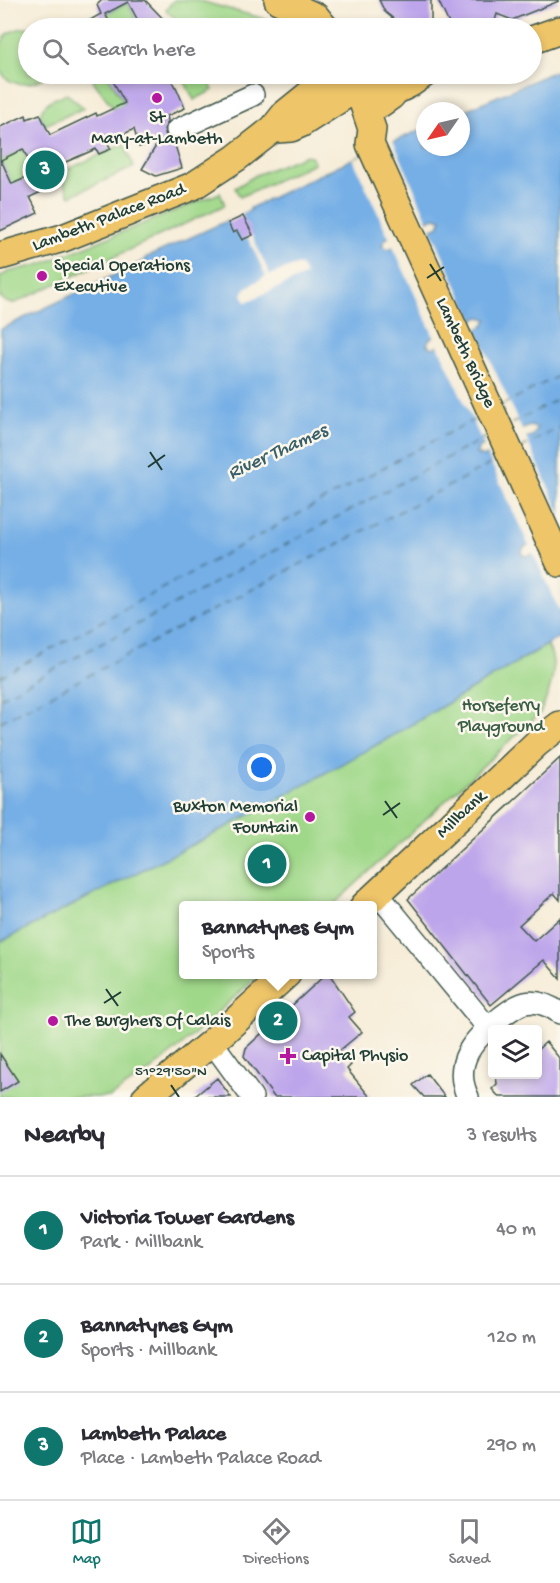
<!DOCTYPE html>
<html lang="en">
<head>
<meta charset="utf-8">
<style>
	:root { --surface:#fff; --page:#f2f2f3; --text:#2b2b33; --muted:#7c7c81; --line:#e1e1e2; --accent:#0f766e }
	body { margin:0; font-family:"Gochi Hand",sans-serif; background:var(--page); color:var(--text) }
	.controls { position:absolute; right:18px; bottom:18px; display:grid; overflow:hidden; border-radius:6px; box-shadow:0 3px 9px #0003 }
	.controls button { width:54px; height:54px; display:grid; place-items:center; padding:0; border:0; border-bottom:2px solid var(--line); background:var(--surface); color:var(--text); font:30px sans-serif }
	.compass { position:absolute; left:416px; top:102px; width:54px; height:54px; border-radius:50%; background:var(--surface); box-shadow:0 3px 9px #0003; rotate:236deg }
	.you { position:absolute; left:262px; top:768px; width:21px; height:21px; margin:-15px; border:4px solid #fff; border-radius:50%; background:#1a73e8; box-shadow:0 0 0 9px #1a73e833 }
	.badge { display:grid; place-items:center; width:39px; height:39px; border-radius:50%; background:var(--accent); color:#fff; font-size:20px; font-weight:700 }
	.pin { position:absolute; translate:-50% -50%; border:3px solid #fff; box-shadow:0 2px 6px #0006 }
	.popup { position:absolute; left:179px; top:901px; width:198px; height:78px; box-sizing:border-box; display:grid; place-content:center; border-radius:6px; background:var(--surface); filter:drop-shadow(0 2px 4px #0005); font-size:20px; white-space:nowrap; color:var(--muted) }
	.popup b { font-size:22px; color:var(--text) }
	.popup::after { content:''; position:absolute; left:50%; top:100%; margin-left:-12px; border:12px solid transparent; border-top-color:var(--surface) }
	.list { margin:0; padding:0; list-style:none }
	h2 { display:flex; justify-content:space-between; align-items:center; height:78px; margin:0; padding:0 24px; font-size:26px }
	h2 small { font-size:20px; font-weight:400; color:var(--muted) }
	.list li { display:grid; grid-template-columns:39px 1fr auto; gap:18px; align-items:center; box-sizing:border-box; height:108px; padding:0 24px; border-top:2px solid var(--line) }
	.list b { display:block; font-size:22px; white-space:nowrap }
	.list p { margin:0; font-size:20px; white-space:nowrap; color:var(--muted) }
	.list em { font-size:20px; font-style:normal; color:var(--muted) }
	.icon { flex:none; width:33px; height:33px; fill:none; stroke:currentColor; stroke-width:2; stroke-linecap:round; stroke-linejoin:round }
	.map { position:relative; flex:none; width:560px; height:1097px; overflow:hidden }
	.search { position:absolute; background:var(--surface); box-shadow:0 3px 9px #0003; left:18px; right:18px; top:18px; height:66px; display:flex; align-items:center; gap:15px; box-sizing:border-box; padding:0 21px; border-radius:33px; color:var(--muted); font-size:22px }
	.sheet { height:402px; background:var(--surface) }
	nav { display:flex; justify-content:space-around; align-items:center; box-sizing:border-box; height:84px; border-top:2px solid var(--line); background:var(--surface); font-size:16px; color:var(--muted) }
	nav a { display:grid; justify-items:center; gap:3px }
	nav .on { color:var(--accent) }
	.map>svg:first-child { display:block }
</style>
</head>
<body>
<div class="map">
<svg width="560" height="1097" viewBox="0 0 560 1097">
	<rect width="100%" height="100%" fill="#fbf7ec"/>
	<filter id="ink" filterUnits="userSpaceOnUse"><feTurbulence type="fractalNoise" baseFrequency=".0167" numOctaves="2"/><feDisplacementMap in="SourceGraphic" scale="12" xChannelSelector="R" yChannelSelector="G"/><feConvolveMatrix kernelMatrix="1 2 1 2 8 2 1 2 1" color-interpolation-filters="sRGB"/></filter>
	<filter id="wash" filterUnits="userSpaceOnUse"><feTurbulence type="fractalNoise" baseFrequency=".008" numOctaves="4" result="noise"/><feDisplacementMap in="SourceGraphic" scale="24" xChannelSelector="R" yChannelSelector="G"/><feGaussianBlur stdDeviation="1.35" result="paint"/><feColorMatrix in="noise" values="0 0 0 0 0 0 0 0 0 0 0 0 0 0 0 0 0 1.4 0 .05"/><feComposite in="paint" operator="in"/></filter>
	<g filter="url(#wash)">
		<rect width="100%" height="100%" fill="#f6ecd7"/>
		<path fill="#a0d88a" stroke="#608a5f" stroke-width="1.5" d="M174,0H197L271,21L280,28H186L166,10Z
			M128,3L138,25L131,28H114L107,13Z
			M26,28H32H28V74H48C36,86 7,90 0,68C0,65 0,58 0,54C0,38 9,29 26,28Z
			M88,74H107L126,105L115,110Z
			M181,74H205L213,90L194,100Z
			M67,94L84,108L45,125L40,114C45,101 54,98 67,94Z
			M124,144L134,167L70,196L59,173Z
			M23,149L35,174L25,179L14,189L1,160Z
			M306,155L312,157L314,163L240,197L235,188L256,175Z
			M220,193L225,205L15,303H8L0,297V277L8,272L42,264Z
			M547,645C560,665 550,692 540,713L333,905L184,906V974L259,975L181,1046L151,1070L110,1097H0V942L227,827L387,739Z"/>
		<path fill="#75afe6" stroke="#4a768d" stroke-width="1.5" fill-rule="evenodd" d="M560,69V531L524,547L522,551L523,555L528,556L560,542V637L387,739L227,827L0,942L1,329L146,260L145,258L251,210L250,208L348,161L425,128V147H461V112ZM435,217L442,219L439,226L389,249L382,246L385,239ZM480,317L487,319L484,326L433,348L427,345L429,339ZM530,426L537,428L534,435L483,457L476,454L479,447Z"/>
		<path fill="#f6ecd7" d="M393,140L429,223L390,240L353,159Z
			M242,213L270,275L296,265L301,266L306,275L246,302L242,294L246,288L266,276L248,238L242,240L238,231L233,233L227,220Z
			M430,227L474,323L435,339L392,244Z
			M475,327L523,432L485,448L437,343Z
			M525,435L560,513V535L530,548L486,452Z
			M560,539V612L532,551Z"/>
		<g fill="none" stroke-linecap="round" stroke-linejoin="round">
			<path stroke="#395f69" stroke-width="1.5" stroke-dasharray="8 6" stroke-linecap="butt" d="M502,405L560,375
				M511,424L560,398
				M521,448L560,427
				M0,677L397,460L479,417
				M0,698L488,436
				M0,722L498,460"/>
		</g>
		<g id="blocks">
			<path fill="#bda5eb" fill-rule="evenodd" d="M102,0H145L172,28H142L128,2L105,14L113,28H93L90,20L101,14L97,5Z
				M379,0H431V28H416L399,23L385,12Z
				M438,0H559V1L512,20L497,14L494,24L483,28H451Z
				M109,74H168L175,87H176L185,108L167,116L168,121L164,129L166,136L174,142L182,168L156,176L142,169L159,141L139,147L134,129L107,142L111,149L99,154L96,149L61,164L63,168L53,172L58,184L30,197L38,213L0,231V127L26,115L27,119L40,114L50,135L96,113L97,116L125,103ZM23,149L35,174L12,184L1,160Z
				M243,216L253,235L242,240L237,231L233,233L228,223Z
				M560,758V900L554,893L519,925L534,941L560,918V979L544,960L491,1005L408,899Z
				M325,975H330L355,1012L349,1017L362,1032L339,1051L351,1065L347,1069L370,1097H274L244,1056L246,1048Z
				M546,1042L560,1059V1097H499L492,1089L497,1084L496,1074H537V1050Z
				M0,1054L18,1081L0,1092Z
				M427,1074L433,1082L445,1097H424L413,1085Z
				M217,1078L231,1097H194Z"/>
		</g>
	</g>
	<g filter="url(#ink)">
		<use href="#blocks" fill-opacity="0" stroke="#3f574c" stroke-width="1.5"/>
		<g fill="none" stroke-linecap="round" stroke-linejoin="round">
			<g stroke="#3f574c" stroke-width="24">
				<path id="minor" d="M177,130L253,95
					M377,893L488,1028
					M212,1042L252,1097
					M468,1097C451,1062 475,1038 501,1017C508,1012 516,1005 525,1003C538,1000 550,1006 560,1013"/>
			</g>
			<g stroke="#3f574c" stroke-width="30">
				<path id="major" d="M278,0L316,17L325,28
					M532,40L560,30
					M350,74L358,87L372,129L370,144L560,563
					M366,111L381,103L391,96L395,91L411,83L424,74
					M277,129L291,128L300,124L358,87L396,74
					M0,256L63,238L193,186L236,158L273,129L285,114L311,93L344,74
					M364,906L456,820L537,743L560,725
					M146,1097L212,1042L287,974"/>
			</g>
			<use href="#minor" stroke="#fff" stroke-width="21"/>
			<use href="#major" stroke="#eec569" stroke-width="27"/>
		</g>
	</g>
	<path fill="none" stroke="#1f3d34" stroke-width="2" d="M430,264L441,281M427,278L444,267M150,452L162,470M148,467L165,455M385,801L397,818M383,815L400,803M106,989L118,1006M104,1003L121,992M171,1085L179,1097"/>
	<g fill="#b5179e" stroke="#fbf7ec" stroke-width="2">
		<circle cx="157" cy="98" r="6"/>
		<circle cx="42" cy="276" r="6"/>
		<circle cx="310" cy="817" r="6"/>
		<circle cx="53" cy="1021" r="6"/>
		<path d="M285 1047h6v6h6v6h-6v6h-6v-6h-6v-6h6z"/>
	</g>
	<g text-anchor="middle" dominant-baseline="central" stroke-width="5" stroke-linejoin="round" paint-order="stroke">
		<g font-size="18" fill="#1f3d34" stroke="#fbf7ec" text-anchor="start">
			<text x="157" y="118" text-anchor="middle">St<tspan x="157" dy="21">Mary-at-Lambeth</tspan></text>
			<text x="54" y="266">Special Operations<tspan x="54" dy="21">Executive</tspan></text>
			<text x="298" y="807" text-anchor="end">Buxton Memorial<tspan x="298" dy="21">Fountain</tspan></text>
			<text x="65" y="1021">The Burghers Of Calais</text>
			<text x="302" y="1056">Capital Physio</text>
		</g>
		<g font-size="18" fill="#1f3d34" stroke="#fbf7ec">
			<text transform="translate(109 218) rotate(-21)">Lambeth Palace Road</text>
			<text transform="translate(465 353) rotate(65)">Lambeth Bridge</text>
			<text transform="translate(462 815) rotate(-43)">Millbank</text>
		</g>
		<g font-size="18" fill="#395c45" stroke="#fbf7ec">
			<text x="501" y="706">Horseferry<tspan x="501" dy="21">Playground</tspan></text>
		</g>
		<g font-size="20" font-style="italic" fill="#395f69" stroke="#fbf7ec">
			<text transform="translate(278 453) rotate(-25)">River Thames</text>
		</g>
	</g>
	<g font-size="15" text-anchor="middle" fill="#1f3d34" stroke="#fbf7ec" stroke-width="5" stroke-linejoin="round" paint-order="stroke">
		<text x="171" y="1075">51°29'50"N</text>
	</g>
</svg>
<div class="controls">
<button><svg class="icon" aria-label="layers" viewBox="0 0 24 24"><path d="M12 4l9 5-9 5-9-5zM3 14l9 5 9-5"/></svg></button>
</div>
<svg class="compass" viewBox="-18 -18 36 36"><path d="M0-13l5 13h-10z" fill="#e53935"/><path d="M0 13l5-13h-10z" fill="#7c7c81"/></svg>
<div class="you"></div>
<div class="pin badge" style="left:267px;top:864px">1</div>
<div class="pin badge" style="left:278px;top:1021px">2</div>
<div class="popup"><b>Bannatynes Gym</b>Sports</div>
<div class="pin badge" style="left:45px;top:170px">3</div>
<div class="search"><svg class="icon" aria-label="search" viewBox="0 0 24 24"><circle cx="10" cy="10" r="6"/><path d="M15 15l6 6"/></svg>Search here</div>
</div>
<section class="sheet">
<h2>Nearby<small>3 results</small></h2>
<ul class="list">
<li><span class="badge">1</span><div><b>Victoria Tower Gardens</b><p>Park · Millbank</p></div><em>40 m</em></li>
<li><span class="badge">2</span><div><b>Bannatynes Gym</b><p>Sports · Millbank</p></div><em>120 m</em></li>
<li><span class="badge">3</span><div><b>Lambeth Palace</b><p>Place · Lambeth Palace Road</p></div><em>290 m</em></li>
</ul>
</section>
<nav>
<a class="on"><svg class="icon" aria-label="map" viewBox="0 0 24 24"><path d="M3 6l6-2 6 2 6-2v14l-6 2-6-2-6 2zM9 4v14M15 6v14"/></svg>Map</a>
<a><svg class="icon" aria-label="directions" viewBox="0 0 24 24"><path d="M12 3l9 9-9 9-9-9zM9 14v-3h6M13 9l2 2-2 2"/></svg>Directions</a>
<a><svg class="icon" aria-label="saved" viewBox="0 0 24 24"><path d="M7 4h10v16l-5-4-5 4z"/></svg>Saved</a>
</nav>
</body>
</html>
